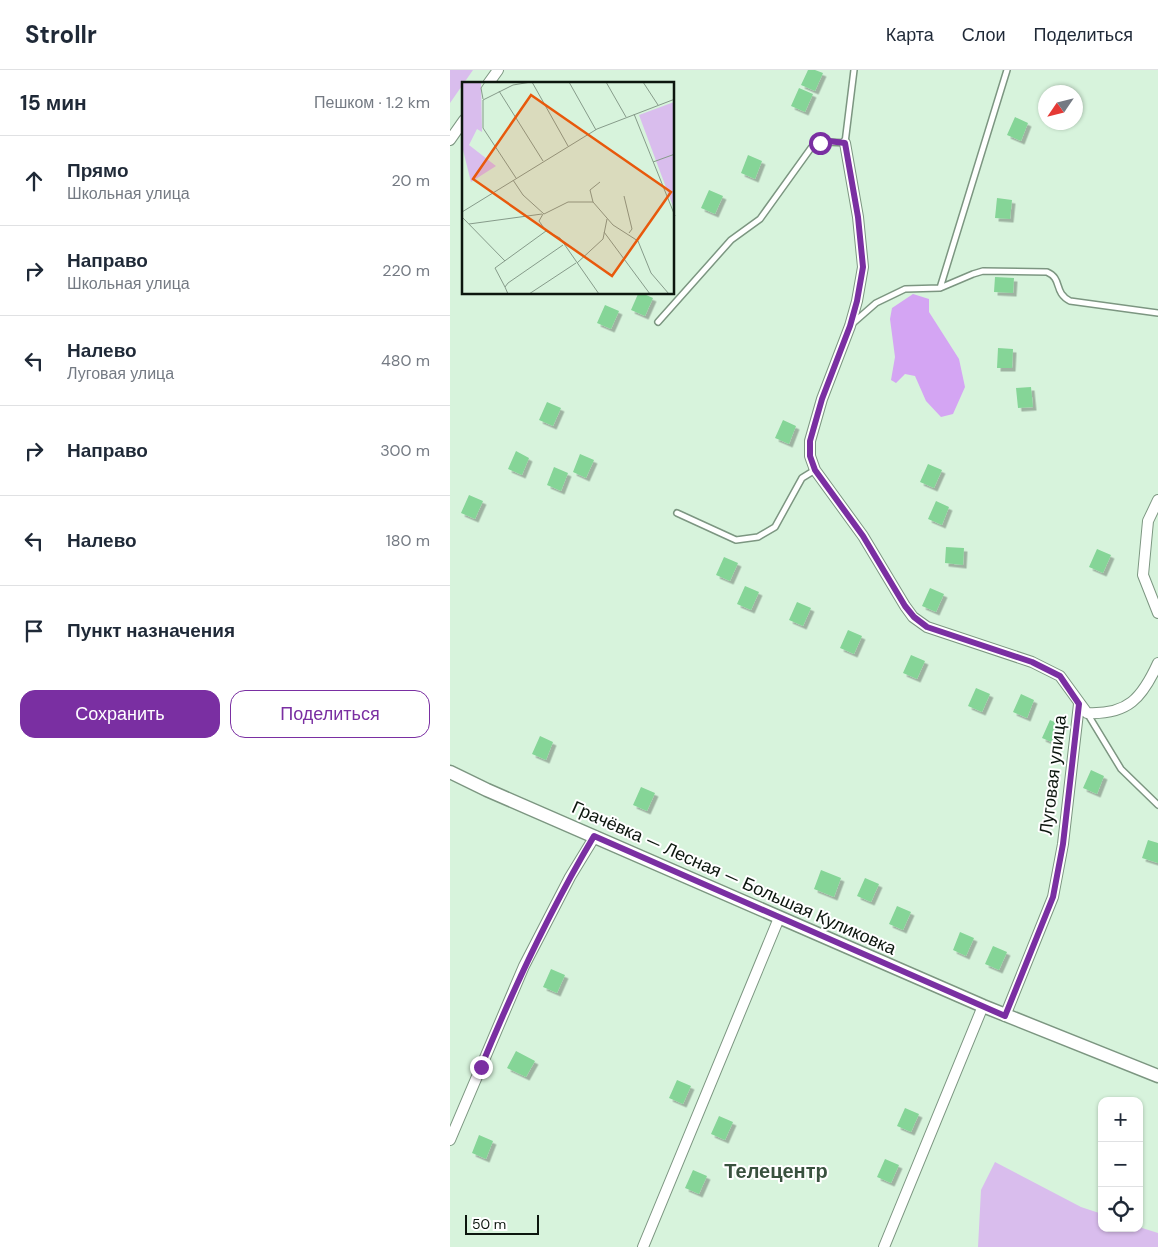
<!DOCTYPE html>
<html lang="ru">
<head>
<meta charset="utf-8">
<style>
	:root { --surface:#fff; --page:#f2f2f3; --text:#1f2937; --muted:#747a83; --line:#e0e1e3; --accent:#7a2fa2 }
	body { margin:0; font-family:"DM Sans",sans-serif; background:var(--page); color:var(--text) }
	.controls { position:absolute; right:15px; bottom:15px; display:grid; overflow:hidden; border-radius:10px; box-shadow:0 1px 4px #0004 }
	.controls button { width:45px; height:45px; display:grid; place-items:center; padding:0; border:0; border-bottom:1px solid var(--line); background:var(--surface); color:var(--text); font:25px sans-serif }
	.compass { position:absolute; left:588px; top:15px; width:45px; height:45px; border-radius:50%; background:var(--surface); box-shadow:0 1px 4px #0004; rotate:235deg }
	.scale { position:absolute; left:15px; bottom:12px; width:74px; box-sizing:border-box; padding-left:5px; border:2px solid #0c160e; border-top:0; font-size:14px; line-height:18px; white-space:nowrap; color:#0c160e; -webkit-text-stroke:4px #fff; paint-order:stroke }
	.stop { position:absolute; width:15px; height:15px; margin:-11px; border:4px solid #7a2fa2; border-radius:50%; background:#fff }
	.stop.end { background:#7a2fa2; border-color:#fff; box-shadow:0 1px 5px #0008 }
	.list { margin:0; padding:0; list-style:none }
	h2 { display:flex; justify-content:space-between; align-items:center; height:65px; margin:0; padding:0 20px; font-size:21px }
	h2 small { font-size:16px; font-weight:400; color:var(--muted) }
	.list li { display:grid; grid-template-columns:32px 1fr auto; gap:15px; align-items:center; box-sizing:border-box; height:90px; padding:0 20px; border-top:1px solid var(--line) }
	.list b { display:block; font-size:19px; white-space:nowrap }
	.list p { margin:0; font-size:16px; white-space:nowrap; color:var(--muted) }
	.list em { font-size:16px; font-style:normal; color:var(--muted) }
	.actions { display:flex; gap:10px; padding:15px 20px }
	.actions a { flex:1; padding:11px 0; border:1px solid var(--accent); border-radius:15px; text-align:center; font-size:18px; color:var(--accent) }
	.actions .main { background:var(--accent); color:#fff }
	.icon { flex:none; width:28px; height:28px; fill:none; stroke:currentColor; stroke-width:2; stroke-linecap:round; stroke-linejoin:round }
	.map { position:relative; flex:none; width:708px; height:1177px; overflow:hidden }
	header { display:flex; align-items:center; gap:30px; box-sizing:border-box; height:70px; padding:0 25px; background:var(--surface); border-bottom:1px solid var(--line) }
	header strong { font-size:24px }
	nav { display:flex; gap:28px; margin-inline-start:auto; font-size:18px }
	main { display:flex }
	aside { flex:1; background:var(--surface) }
	.map>svg:first-child { display:block }
</style>
</head>
<body>
<header>
<strong>Strollr</strong>
<nav><a>Карта</a><a>Слои</a><a>Поделиться</a></nav>
</header>
<main>
<aside>
<h2>15 мин<small>Пешком · 1.2 km</small></h2>
<ul class="list">
<li><svg class="icon" aria-label="ahead" viewBox="0 0 24 24"><path d="M12 20V5M6 11l6-6 6 6"/></svg><div><b>Прямо</b><p>Школьная улица</p></div><em>20 m</em></li>
<li><svg class="icon" aria-label="right" viewBox="0 0 24 24"><path d="M7 20v-9h11M14 6l5 5-5 5"/></svg><div><b>Направо</b><p>Школьная улица</p></div><em>220 m</em></li>
<li><svg class="icon" aria-label="left" viewBox="0 0 24 24"><path d="M17 20v-9H6M10 6l-5 5 5 5"/></svg><div><b>Налево</b><p>Луговая улица</p></div><em>480 m</em></li>
<li><svg class="icon" aria-label="right" viewBox="0 0 24 24"><path d="M7 20v-9h11M14 6l5 5-5 5"/></svg><div><b>Направо</b></div><em>300 m</em></li>
<li><svg class="icon" aria-label="left" viewBox="0 0 24 24"><path d="M17 20v-9H6M10 6l-5 5 5 5"/></svg><div><b>Налево</b></div><em>180 m</em></li>
<li><svg class="icon" aria-label="arrive" viewBox="0 0 24 24"><path d="M6 21V4h12l-3 4 3 4H6"/></svg><div><b>Пункт назначения</b></div></li>
</ul>
<div class="actions"><a class="main">Сохранить</a><a>Поделиться</a></div>
</aside>
<div class="map">
<svg width="708" height="1177" viewBox="0 0 708 1177">
	<defs>
		<filter id="shadow"><feDropShadow dx="3.5" dy="3.5" stdDeviation="0" flood-color="#0004"/></filter>
	</defs>
	<rect width="100%" height="100%" fill="#d7f3dc"/>
	<path fill="#d9bded" d="M0,0H23L0,33Z
		M545,1092L631,1137L652,1144V1158H689V1157L708,1163V1177H528L531,1120Z"/>
	<path fill="#d4a5f3" d="M463,224L479,229V242L509,289L515,317L503,344L491,347L476,331L465,306L455,304L446,313L441,310L445,287L440,249L442,238Z"/>
	<path fill="#85d597" filter="url(#shadow)" d="M358,0H365L373,3L365,21L351,15Z
		M349,18L363,24L355,42L341,36Z
		M565,47L578,53L571,71L557,65Z
		M298,85L312,91L305,109L291,103Z
		M259,120L273,126L265,144L251,138Z
		M547,128L562,130L560,149L545,148Z
		M545,207L564,208L563,223L544,222Z
		M188,224H194L203,228L195,246L181,240Z
		M155,235L169,241L161,259L147,253Z
		M548,278L563,279L562,298H547Z
		M581,317L583,337L568,338L566,318Z
		M97,332L111,338L103,356L89,350Z
		M333,350L346,356L339,374L325,368Z
		M66,381L79,388L72,405L58,399Z
		M130,384L144,390L136,408L123,402Z
		M478,394L492,400L484,418L470,412Z
		M104,397L118,403L111,421L97,415Z
		M19,425L33,431L25,449L11,443Z
		M486,431L499,437L492,455L478,449Z
		M496,477L514,478L513,495L495,493Z
		M647,479L661,485L653,503L639,497Z
		M274,487L288,493L280,511L266,505Z
		M295,516L309,522L301,540L287,534Z
		M480,518L494,524L486,542L472,536Z
		M347,532L361,538L353,556L339,550Z
		M398,560L412,566L404,584L390,578Z
		M461,585L475,591L467,609L453,603Z
		M526,618L540,624L532,642L518,636Z
		M571,624L584,630L577,648L563,642Z
		M600,650L613,656L606,674L592,668Z
		M90,666L103,672L96,690L82,684Z
		M641,700L654,706L647,724L633,718Z
		M191,717L205,723L197,741L183,735Z
		M698,770L708,773V793L692,788Z
		M371,800L391,808L384,827L364,819Z
		M415,808L429,814L421,832L407,826Z
		M447,836L461,842L453,860L439,854Z
		M510,862L524,868L516,886L503,880Z
		M543,876L557,882L549,900L535,894Z
		M101,899L115,905L107,923L93,917Z
		M66,981L85,991L76,1007L57,998Z
		M227,1010L241,1016L233,1034L219,1028Z
		M455,1038L469,1044L461,1062L447,1056Z
		M269,1046L283,1052L275,1070L261,1064Z
		M29,1065L43,1071L36,1089L22,1083Z
		M435,1089L449,1095L441,1113L427,1107Z
		M243,1100L257,1106L249,1124L235,1118Z"/>
	<g fill="none" stroke-linecap="round" stroke-linejoin="round">
		<g stroke="#7c9681" stroke-width="8">
			<path id="service" d="M490,218L557,0
				M208,252L281,170L310,149L361,78C373,71 381,72 395,73L404,0
				M402,254L426,233L455,219L490,218L523,204L533,201L597,202C613,209 603,222 620,231L708,243
				M227,443L286,470L308,467L325,457L352,408L365,400
				M637,643L671,699L708,735"/>
		</g>
		<g stroke="#7c9681" stroke-width="12">
			<path id="minor" d="M38,14L48,0
				M0,70L14,50
				M395,73L408,147L413,197L407,231L400,256L372,329L360,371V386L365,400L413,466L455,536L463,547L477,557L582,592L610,606L637,643C678,645 692,628 708,593
				M708,430L698,451L693,505L708,543
				M555,946L603,827L613,774L629,634
				M0,1070L74,896L120,807L145,766
				M193,1177L329,848
				M434,1177L533,936"/>
		</g>
		<g stroke="#7c9681" stroke-width="15">
			<path id="tertiary" d="M0,702L37,720L533,936L708,1006"/>
		</g>
		<use href="#service" stroke="#fff" stroke-width="5"/>
		<use href="#minor" stroke="#fff" stroke-width="10"/>
		<use href="#tertiary" stroke="#fff" stroke-width="12"/>
	</g>
	<g fill="none" stroke-linecap="round" stroke-linejoin="round">
		<path stroke="#7a2fa2" stroke-width="6" d="M31,997C64,917 100,840 144,766L555,946L603,827L613,774L629,634L610,606L582,592L477,557L464,547L455,536L413,466L365,400L360,386V371L372,329L400,256L407,231L413,197L408,147L395,73L378,71L370,73"/>
	</g>
	<g text-anchor="middle" dominant-baseline="central" stroke-width="4" stroke-linejoin="round" paint-order="stroke">
		<g font-size="18" fill="#0c160e" stroke="#fff">
			<text transform="translate(603 705) rotate(-83)">Луговая улица</text>
			<text transform="translate(284 808) rotate(24)">Грачёвка — Лесная — Большая Куликовка</text>
		</g>
		<g font-size="20" font-weight="bold" fill="#39513e" stroke="#fff">
			<text x="326" y="1101">Телецентр</text>
		</g>
	</g>
	<g transform="translate(12 12)">
		<rect width="212" height="212" fill="#d7f3dc"/>
		<path d="M0,0H19L20,50L15,47L7,63L34,84L9,100L0,64ZM212,20V127L177,33Z" fill="#d9bded"/>
		<path fill="none" stroke="#869b8a" stroke-width="1" d="M70,0L106,64M107,0L134,48M144,0L164,35M181,0L196,23M37,9L81,79M21,17L19,6L23,0M172,32L213,134M191,80L213,72M54,96L21,46V18L51,3L69,0M51,98L61,113L82,132M162,114L170,147L167,151M131,120L151,143L176,159L189,191L207,212M131,120L128,108L138,100M0,130L135,47L213,17M81,132L77,139L84,149M82,132L106,120H131M0,135L43,179M7,142L80,132M84,149L98,156L137,212M142,150L188,212M115,181L141,157L145,137M43,205L33,186L84,149M46,212L43,205L46,201L101,163M67,212L114,181"/>
		<path fill="#e8590c" fill-opacity="0.15" stroke="#e8590c" stroke-width="2.5" d="M69,13L209,110L150,194L11,97Z"/>
		<rect width="212" height="212" fill="none" stroke="#0c160e" stroke-width="2.5"/>
	</g>
</svg>
<div class="controls">
<button>+</button>
<button>−</button>
<button><svg class="icon" aria-label="locate" viewBox="0 0 24 24"><circle cx="12" cy="12" r="6"/><path d="M12 2v4M12 18v4M2 12h4M18 12h4"/></svg></button>
</div>
<svg class="compass" viewBox="-18 -18 36 36"><path d="M0-13l5 13h-10z" fill="#e53935"/><path d="M0 13l5-13h-10z" fill="#747a83"/></svg>
<div class="scale">50 m</div>
<div class="stop" style="left:370px;top:73px"></div>
<div class="stop end" style="left:31px;top:997px"></div>
</div>
</main>
</body>
</html>
